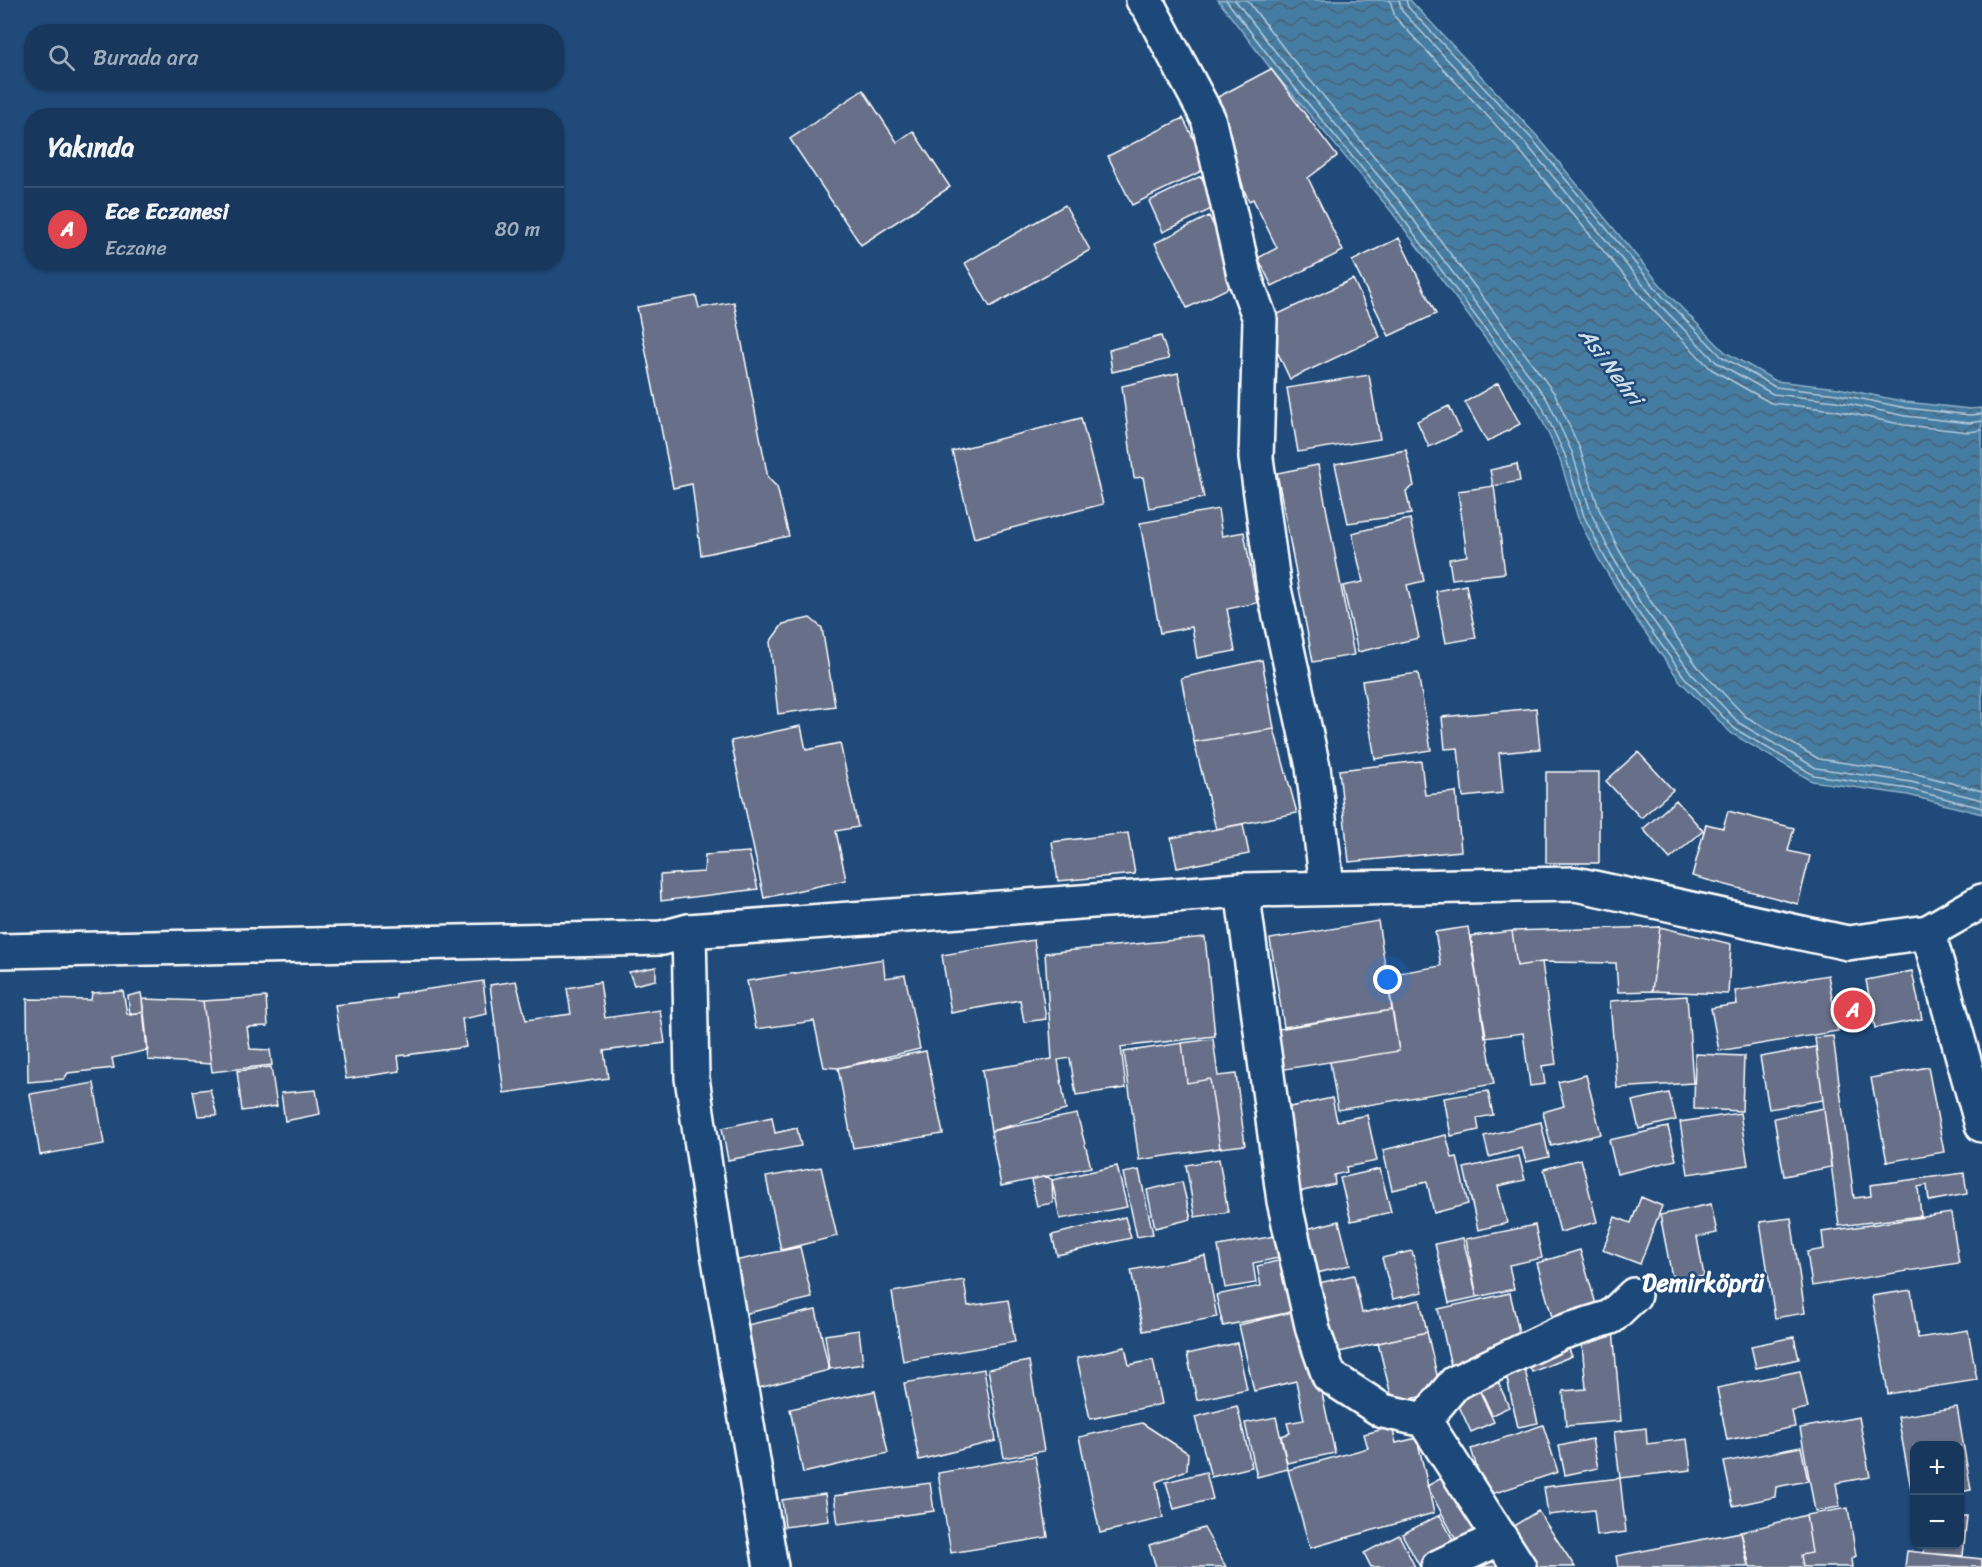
<!DOCTYPE html>
<html lang="tr">
<head>
<meta charset="utf-8">
<style>
	:root { --surface:#17385c; --page:#244365; --text:#f1f3f6; --muted:#9eacbb; --line:#365272; --accent:#90b9f0 }
	body { margin:0; font-family:Sriracha,sans-serif; background:var(--page); color:var(--text) }
	.controls { position:absolute; right:18px; bottom:18px; display:grid; overflow:hidden; border-radius:12px; box-shadow:0 2px 4px #0004 }
	.controls button { width:54px; height:54px; display:grid; place-items:center; padding:0; border:0; border-bottom:2px solid var(--line); background:var(--surface); color:var(--text); font:30px sans-serif }
	.you { position:absolute; left:1388px; top:980px; width:21px; height:21px; margin:-15px; border:4px solid #fff; border-radius:50%; background:#1a73e8; box-shadow:0 0 0 9px #1a73e833 }
	.badge { display:grid; place-items:center; width:39px; height:39px; border-radius:50%; background:var(--accent); color:#fff; font-size:20px; font-weight:700 }
	.pin { position:absolute; translate:-50% -50%; border:3px solid #fff; box-shadow:0 2px 6px #0006 }
	.list { margin:0; padding:0; list-style:none }
	h2 { display:flex; justify-content:space-between; align-items:center; height:78px; margin:0; padding:0 24px; font-size:26px }
	h2 small { font-size:20px; font-weight:400; color:var(--muted) }
	.list li { display:grid; grid-template-columns:39px 1fr auto; gap:18px; align-items:center; box-sizing:border-box; height:84px; padding:0 24px; border-top:2px solid var(--line) }
	.list b { display:block; font-size:22px; white-space:nowrap }
	.list p { margin:0; font-size:20px; white-space:nowrap; color:var(--muted) }
	.list em { font-size:20px; font-style:normal; color:var(--muted) }
	.icon { flex:none; width:33px; height:33px; fill:none; stroke:currentColor; stroke-width:2; stroke-linecap:round; stroke-linejoin:round }
	.map { position:relative; flex:none; width:1982px; height:1567px; overflow:hidden }
	.search { position:absolute; background:var(--surface); box-shadow:0 2px 4px #0004; left:24px; top:24px; width:540px; height:66px; display:flex; align-items:center; gap:15px; box-sizing:border-box; padding:0 21px; border-radius:24px; color:var(--muted); font-size:22px }
	.panel { position:absolute; background:var(--surface); box-shadow:0 2px 4px #0004; left:24px; top:108px; width:540px; height:162px; border-radius:24px }
	.map>svg:first-child { display:block }
</style>
</head>
<body>
<div class="map">
<svg width="1982" height="1567" viewBox="0 0 1982 1567">
	<defs>
		<pattern id="water-waves" width="16" height="10" patternUnits="userSpaceOnUse" patternTransform="scale(1.5)"><rect width="16" height="10" fill="#457ba2"/><path d="M0 5q4-4 8 0t8 0" fill="none" stroke="#486477"/></pattern>
	</defs>
	<rect width="100%" height="100%" fill="#1f4a7a"/>
	<filter id="ink" filterUnits="userSpaceOnUse"><feTurbulence type="fractalNoise" baseFrequency=".0167" numOctaves="2"/><feDisplacementMap in="SourceGraphic" scale="12" xChannelSelector="R" yChannelSelector="G"/><feConvolveMatrix kernelMatrix="1 2 1 2 8 2 1 2 1" color-interpolation-filters="sRGB"/></filter>
	<g filter="url(#ink)">
		<path fill="url(#water-waves)" stroke="#8fb0c7" stroke-width="1.5" d="M1218,0H1410L1537,136L1668,294L1725,352L1776,381L1838,388L1906,402L1970,409L1982,408V814L1908,795L1812,781L1731,733L1680,681L1630,611L1600,561L1578,518L1559,457L1536,407L1391,211L1271,69Z"/>
		<g fill="none" stroke-linecap="round" stroke-linejoin="round">
			<path stroke="#b5cada" stroke-width="1.5" d="M1226,0L1276,65L1395,208L1541,404L1565,455L1584,516L1605,558L1635,608L1685,678L1735,729L1814,775L1909,789L1982,808
				M1235,0L1282,60L1401,203L1547,399L1572,452L1591,513L1611,554L1641,604L1691,673L1739,723L1816,768L1911,782L1982,800
				M1247,0L1289,55L1408,197L1555,394L1580,449L1599,509L1619,550L1649,599L1698,667L1745,716L1819,759L1913,773L1982,791
				M1390,0L1395,17L1520,151L1652,309L1711,369L1771,403L1835,410L1904,425L1969,432L1982,430
				M1399,0L1402,11L1527,145L1658,303L1716,362L1773,394L1836,401L1905,416L1969,423L1982,421
				M1406,0L1408,7L1533,140L1664,298L1721,356L1775,387L1837,394L1906,408L1970,415L1982,414"/>
		</g>
		<path fill="#687089" stroke="#fff" stroke-width="1.5" d="M1271,69L1337,156L1308,178L1343,251L1272,286L1258,258L1277,248L1253,199L1249,201L1244,190L1218,97Z
			M863,90L897,142L913,131L950,187L861,245L790,139Z
			M1183,118L1208,168L1132,205L1108,156Z
			M1201,176L1216,207L1163,232L1149,201Z
			M1065,205L1090,250L990,307L965,263Z
			M1209,216L1241,282L1187,308L1155,243Z
			M1399,238L1436,314L1389,336L1352,261Z
			M1353,279L1380,337L1290,379L1263,321Z
			M696,296L699,308L734,302L768,478L777,487L789,536L701,555L692,484L673,488L637,307Z
			M1161,336L1169,359L1112,372L1109,350Z
			M1178,373L1204,498L1149,508L1143,477L1134,478L1122,386Z
			M1369,375L1380,439L1298,452L1287,388Z
			M1498,383L1520,424L1487,442L1465,402Z
			M1449,406L1461,432L1429,447L1417,421Z
			M1081,418L1103,504L974,538L952,451Z
			M1406,450L1414,486L1406,491L1411,514L1348,523L1335,464Z
			M1517,464L1520,481L1493,486L1490,470Z
			M1318,465L1354,655L1313,662L1277,473Z
			M1494,486L1505,573L1452,579L1449,559L1467,556L1458,491Z
			M1218,509L1222,536L1244,532L1257,603L1227,609L1235,651L1197,658L1192,627L1160,633L1140,523Z
			M1410,519L1424,581L1407,585L1419,638L1358,652L1343,586L1363,582L1352,533Z
			M1466,585L1476,638L1446,643L1436,591Z
			M810,618L822,628L835,706L778,714L770,642L783,624Z
			M1262,660L1274,729L1194,742L1181,678Z
			M1418,673L1431,750L1375,759L1362,681Z
			M1536,708L1540,749L1499,753L1503,793L1463,797L1458,748L1445,749L1442,717Z
			M801,726L806,750L840,743L858,827L836,831L846,880L764,898L731,741Z
			M1274,729L1297,813L1216,829L1194,742Z
			M1638,752L1673,790L1641,818L1606,781Z
			M1421,761L1425,795L1456,792L1461,851L1349,862L1339,770Z
			M1546,772H1599V863H1546Z
			M1676,800L1703,831L1670,859L1643,829Z
			M1728,811L1794,828L1788,851L1810,856L1798,904L1692,876L1706,824L1723,828Z
			M1243,824L1249,854L1177,868L1171,838Z
			M1128,833L1135,874L1058,881L1052,842Z
			M749,852L758,889L661,901L660,875L704,872L705,855Z
			M1378,921L1392,1010L1284,1027L1270,939Z
			M1468,927L1494,1084L1338,1110L1330,1062L1399,1051L1387,975L1441,966L1435,932Z
			M1660,927L1731,944L1728,994L1652,991Z
			M1660,927L1652,991L1618,992L1616,963L1542,962L1517,966L1512,931Z
			M1512,931L1517,966L1542,962L1556,1064L1542,1066L1545,1084L1530,1086L1523,1033L1485,1038L1471,936Z
			M1205,937L1215,1036L1121,1047L1126,1088L1076,1095L1070,1058L1058,1060L1066,1110L991,1131L982,1070L1052,1059L1045,953Z
			M1034,940L1046,1019L1024,1022L1020,1000L951,1013L942,955Z
			M883,959L885,978L905,975L920,1049L838,1068L824,1067L814,1021L756,1029L747,981Z
			M656,967V980L634,985L629,972Z
			M1912,971L1922,1019L1875,1028L1866,980Z
			M1828,975L1838,1031L1719,1051L1711,1008L1737,1004L1735,991Z
			M483,981L487,1014L462,1019L466,1047L398,1056L400,1071L346,1079L335,1005L396,998V994Z
			M516,981L526,1020L571,1014L567,988L600,982L605,1018L660,1010L665,1043L604,1051L608,1078L504,1093L490,985Z
			M123,991L127,1014L144,1012L148,1050L112,1058L114,1068L68,1073L64,1079L28,1082L27,999L91,1000L92,993Z
			M141,993L144,1012L130,1015L128,996Z
			M1687,996L1693,1083L1617,1088L1610,1001Z
			M266,997L268,1026L247,1027L250,1049L270,1050L272,1065L212,1072L203,1001Z
			M142,999L203,1001L211,1064L148,1060Z
			M1392,1010L1399,1051L1279,1070L1272,1030Z
			M1833,1036L1854,1198L1871,1196L1870,1185L1964,1173L1967,1194L1929,1201L1927,1185L1918,1187L1921,1216L1839,1226L1815,1038Z
			M1213,1039L1218,1076L1236,1074L1245,1145L1220,1148L1210,1079L1187,1083L1182,1043Z
			M1182,1043L1187,1083L1210,1079L1220,1148L1139,1160L1124,1052Z
			M1816,1047L1823,1100L1769,1109L1760,1057Z
			M926,1051L943,1134L853,1148L838,1068Z
			M1695,1054L1744,1056L1742,1111L1694,1109Z
			M271,1067L277,1106L242,1111L237,1071Z
			M1928,1067L1944,1152L1887,1162L1871,1078Z
			M1586,1075L1601,1134L1551,1146L1543,1112L1564,1106L1558,1082Z
			M94,1083L104,1144L40,1155L30,1094Z
			M210,1089L217,1115L198,1116L193,1091Z
			M316,1090L320,1114L285,1121L281,1093Z
			M1488,1091L1493,1115L1477,1118L1479,1130L1451,1136L1444,1098Z
			M1669,1093L1676,1120L1639,1129L1632,1101Z
			M1332,1098L1337,1121L1367,1115L1377,1161L1346,1167L1347,1172L1334,1175L1335,1184L1298,1192L1281,1109Z
			M1824,1108L1831,1167L1784,1176L1774,1118Z
			M1740,1113L1748,1165L1688,1174L1680,1122Z
			M1077,1114L1091,1167L1001,1186L991,1131Z
			M772,1117L775,1133L797,1128L801,1146L728,1160L722,1128Z
			M1541,1122L1549,1157L1526,1162L1522,1148L1489,1157L1484,1136Z
			M1668,1127L1676,1160L1617,1174L1609,1140Z
			M1446,1135L1452,1158L1457,1157L1468,1204L1434,1213L1427,1182L1392,1190L1383,1150Z
			M1519,1156L1525,1180L1498,1186L1507,1223L1478,1230L1464,1168Z
			M1219,1159L1228,1212L1195,1217L1186,1165Z
			M1581,1159L1597,1222L1560,1232L1544,1169Z
			M1117,1166L1127,1207L1060,1219L1052,1180Z
			M821,1167L837,1236L781,1250L766,1177Z
			M1380,1169L1391,1212L1351,1221L1340,1178Z
			M1139,1170L1153,1234L1137,1237L1123,1173Z
			M1046,1176L1052,1180L1053,1203L1037,1206L1031,1180Z
			M1182,1182L1191,1219L1155,1228L1147,1190Z
			M1641,1197L1662,1206L1640,1264L1603,1250L1615,1217L1631,1223Z
			M1711,1204L1717,1233L1697,1237L1704,1276L1673,1282L1660,1215Z
			M1951,1213L1959,1263L1812,1286L1807,1252L1824,1249L1822,1232Z
			M1125,1217L1131,1238L1057,1255L1052,1235Z
			M1791,1218L1805,1313L1775,1318L1760,1222Z
			M1339,1221L1350,1265L1317,1273L1306,1229Z
			M1535,1225L1542,1258L1509,1265L1514,1289L1477,1297L1466,1239Z
			M1280,1235L1284,1257L1253,1263L1256,1283L1225,1288L1218,1246Z
			M1463,1238L1477,1297L1449,1303L1435,1244Z
			M800,1247L812,1298L739,1315L725,1263Z
			M1580,1250L1598,1311L1554,1324L1537,1263Z
			M1412,1251L1423,1292L1393,1299L1382,1258Z
			M1205,1256L1217,1317L1143,1331L1131,1270Z
			M1286,1259L1296,1311L1223,1326L1216,1295L1261,1286L1257,1266Z
			M1354,1275L1362,1313L1420,1300L1427,1332L1326,1355L1310,1285Z
			M964,1280L968,1306L1008,1300L1015,1342L903,1361L892,1292Z
			M1911,1290L1918,1338L1968,1330L1977,1380L1888,1394L1872,1296Z
			M1510,1293L1523,1349L1451,1366L1438,1309Z
			M816,1310L829,1370L751,1390L742,1326Z
			M1296,1311H1304L1335,1453L1287,1463L1281,1436L1290,1433L1287,1423L1304,1420L1296,1381L1254,1391L1239,1325Z
			M1613,1329L1621,1421L1566,1426L1563,1391L1586,1389L1581,1332Z
			M859,1330L863,1364L830,1369L825,1335Z
			M1427,1332L1441,1392L1393,1403L1378,1343Z
			M1794,1337L1799,1359L1756,1368L1751,1346Z
			M1565,1341L1572,1356L1532,1372L1526,1356Z
			M1237,1343L1247,1389L1197,1400L1187,1354Z
			M1125,1347L1129,1365L1153,1360L1162,1404L1090,1419L1077,1358Z
			M1029,1361L1044,1451L1004,1458L988,1369Z
			M1523,1362L1538,1423L1518,1427L1504,1366Z
			M984,1369L996,1441L919,1460L904,1383Z
			M1800,1371L1808,1408L1792,1411L1795,1427L1727,1440L1717,1388Z
			M1494,1372L1509,1407L1492,1415L1476,1380Z
			M1475,1381L1494,1422L1471,1432L1452,1391Z
			M875,1391L888,1453L803,1473L790,1409Z
			M1237,1406L1252,1467L1211,1477L1195,1417Z
			M1957,1407L1971,1490L1960,1492V1446H1914L1913,1500L1898,1417Z
			M1276,1417L1288,1469L1257,1477L1245,1423Z
			M1859,1417L1870,1477L1836,1483L1840,1507L1815,1511L1800,1428Z
			M1142,1423L1188,1453L1187,1470L1156,1482L1163,1518L1100,1533L1079,1437Z
			M1543,1425L1558,1472L1486,1496L1471,1449Z
			M1392,1427L1396,1443L1417,1438L1434,1513L1310,1548L1288,1470L1368,1448L1364,1434Z
			M1646,1428L1647,1444L1687,1439L1691,1470L1620,1478L1614,1432Z
			M1592,1439L1598,1468L1565,1475L1559,1446Z
			M1801,1447L1808,1481L1776,1487L1775,1497L1733,1506L1724,1462Z
			M1035,1456L1048,1537L951,1553L938,1473Z
			M1206,1472L1213,1499L1174,1509L1166,1482Z
			M1449,1474L1484,1537L1461,1549L1427,1486Z
			M1620,1478L1626,1532L1597,1536L1594,1510L1548,1515L1544,1487Z
			M930,1483L934,1511L838,1524L834,1496Z
			M825,1494L829,1521L785,1527L782,1500Z
			M1848,1508L1856,1556L1851,1559L1852,1567H1803L1801,1555L1812,1553L1806,1515Z
			M1538,1511L1575,1567H1535L1510,1528Z
			M1440,1515L1459,1552L1430,1567H1420L1402,1534Z
			M1806,1515L1812,1553L1801,1555L1803,1567H1750L1741,1532Z
			M1960,1516H1967L1963,1556L1924,1553L1925,1544H1960Z
			M1204,1528L1226,1567H1156L1149,1545Z
			M1741,1532L1748,1567H1618L1616,1556Z
			M1399,1535L1415,1567H1371L1364,1553Z
			M1497,1548L1508,1567H1467Z
			M1907,1551L1982,1559V1567H1905Z"/>
		<g fill="none" stroke-linecap="round" stroke-linejoin="round">
			<g stroke="#fff" stroke-width="38">
				<path id="street" d="M1143,0L1149,7L1208,118L1244,275L1260,319L1256,458L1274,589L1313,767L1327,887
					M1242,890L1284,1201L1313,1330L1329,1376L1383,1411L1424,1420L1519,1567
					M689,931L692,1078L717,1247L771,1567
					M1928,932L1982,1125
					M1424,1420L1455,1383L1560,1333L1611,1317L1634,1295
					M1438,1567L1500,1538"/>
			</g>
			<g stroke="#fff" stroke-width="38">
				<path id="secondary" d="M0,951L662,938L689,931L1242,890L1576,884L1848,943L1928,932L1982,901"/>
			</g>
			<use href="#street" stroke="#1f4a7a" stroke-width="33"/>
			<use href="#secondary" stroke="#1f4a7a" stroke-width="33"/>
		</g>
	</g>
	<g text-anchor="middle" dominant-baseline="central" stroke-width="5" stroke-linejoin="round" paint-order="stroke">
		<g font-size="22" font-style="italic" fill="#d0dee8" stroke="#1f4a7a">
			<text transform="translate(1611 366) rotate(53)">Asi Nehri</text>
		</g>
		<g font-size="24" font-weight="bold" fill="#fff" stroke="#1f4a7a">
			<text x="1703" y="1283">Demirköprü</text>
		</g>
	</g>
</svg>
<div class="controls">
<button>+</button>
<button>−</button>
</div>
<div class="you"></div>
<div class="pin badge" style="left:1853px;top:1010px;background:#e0444e">A</div>
<div class="search"><svg class="icon" aria-label="search" viewBox="0 0 24 24"><circle cx="10" cy="10" r="6"/><path d="M15 15l6 6"/></svg>Burada ara</div>
<section class="panel">
<h2>Yakında<small></small></h2>
<ul class="list">
<li><span class="badge" style="background:#e0444e">A</span><div><b>Ece Eczanesi</b><p>Eczane</p></div><em>80 m</em></li>
</ul>
</section>
</div>
</body>
</html>
